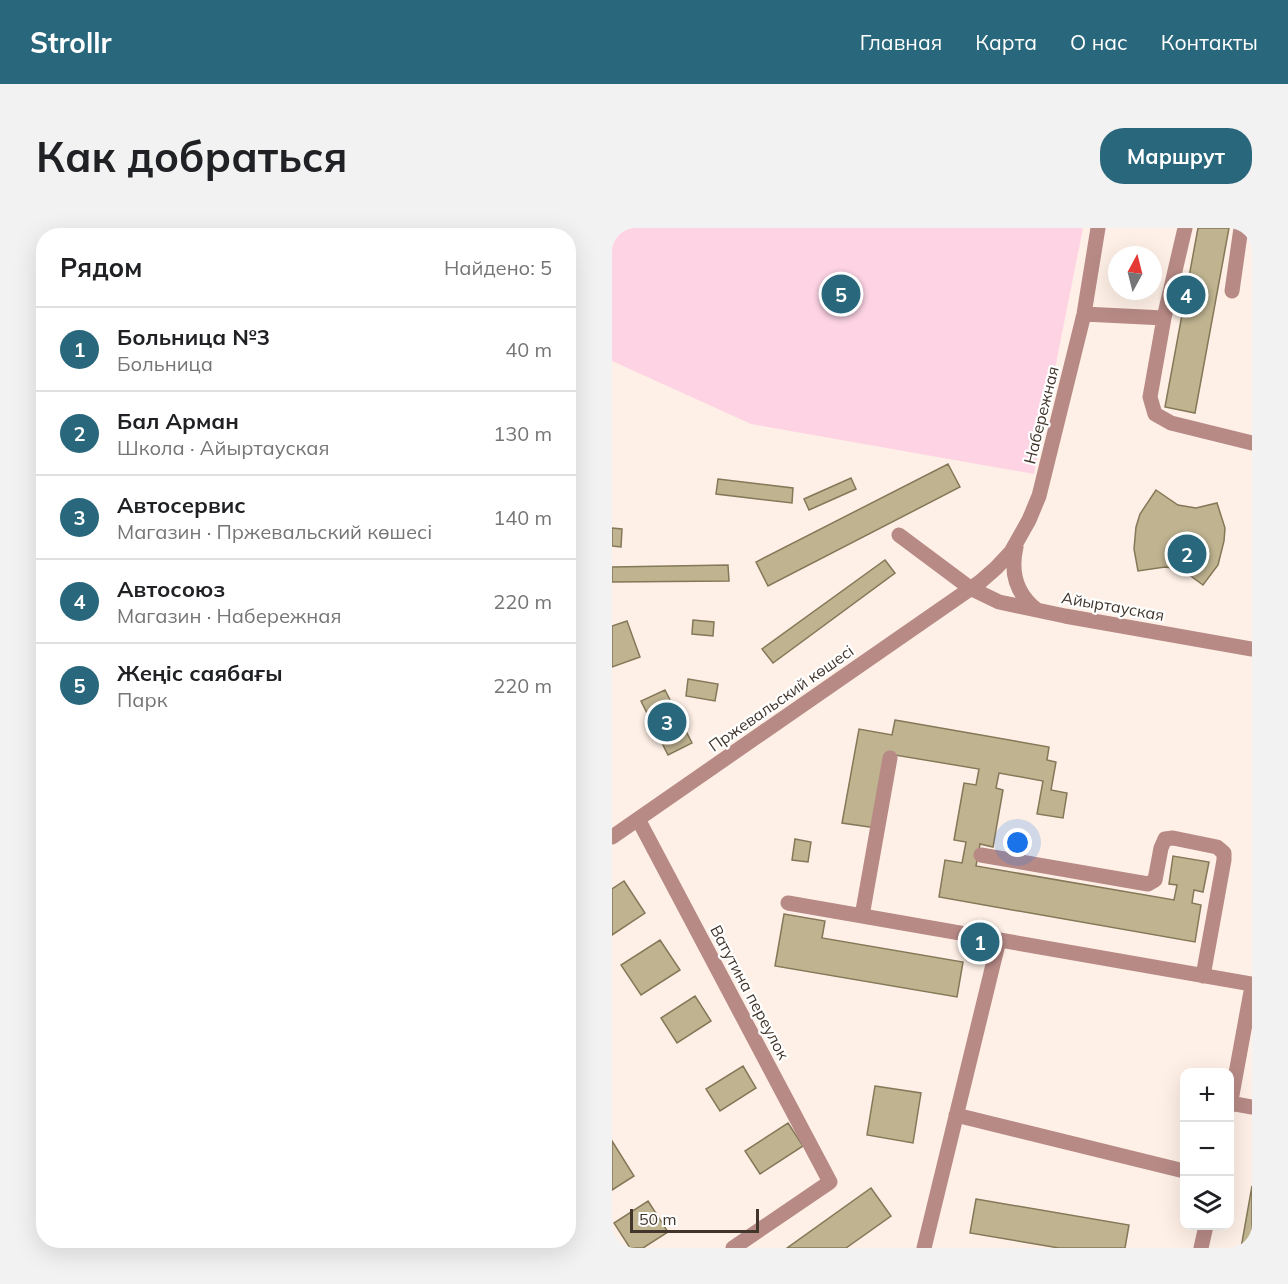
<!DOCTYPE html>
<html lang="ru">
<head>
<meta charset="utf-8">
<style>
	:root { --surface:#fff; --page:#f2f2f2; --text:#202124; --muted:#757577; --line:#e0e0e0; --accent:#28677c }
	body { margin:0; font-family:Mulish,sans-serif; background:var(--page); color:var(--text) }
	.controls { position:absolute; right:18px; bottom:18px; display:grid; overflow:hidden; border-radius:12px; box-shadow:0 6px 24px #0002 }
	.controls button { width:54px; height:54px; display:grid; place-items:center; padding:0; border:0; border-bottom:2px solid var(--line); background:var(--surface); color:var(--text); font:30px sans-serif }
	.compass { position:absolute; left:496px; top:18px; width:54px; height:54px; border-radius:50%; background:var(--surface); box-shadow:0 6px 24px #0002; rotate:7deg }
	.scale { position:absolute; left:18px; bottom:15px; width:129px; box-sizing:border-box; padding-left:6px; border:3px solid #42362c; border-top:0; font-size:16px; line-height:21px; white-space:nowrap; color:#42362c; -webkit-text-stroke:4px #fff; paint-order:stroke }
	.you { position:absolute; left:406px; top:615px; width:21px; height:21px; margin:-15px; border:4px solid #fff; border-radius:50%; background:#1a73e8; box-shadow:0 0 0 9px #1a73e833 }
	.badge { display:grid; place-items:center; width:39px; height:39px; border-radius:50%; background:var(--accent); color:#fff; font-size:20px; font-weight:700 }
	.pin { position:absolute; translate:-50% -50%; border:3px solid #fff; box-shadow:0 2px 6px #0006 }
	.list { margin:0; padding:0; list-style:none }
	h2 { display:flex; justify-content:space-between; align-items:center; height:78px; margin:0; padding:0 24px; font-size:26px }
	h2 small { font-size:20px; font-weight:400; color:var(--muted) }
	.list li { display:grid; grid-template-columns:39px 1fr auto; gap:18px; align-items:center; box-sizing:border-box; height:84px; padding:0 24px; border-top:2px solid var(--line) }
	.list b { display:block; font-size:22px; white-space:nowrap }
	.list p { margin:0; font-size:20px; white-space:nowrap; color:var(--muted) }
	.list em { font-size:20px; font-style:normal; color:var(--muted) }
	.icon { flex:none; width:33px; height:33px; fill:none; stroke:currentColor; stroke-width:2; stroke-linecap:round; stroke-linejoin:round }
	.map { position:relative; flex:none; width:640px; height:1020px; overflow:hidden; border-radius:24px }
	header { display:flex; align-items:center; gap:36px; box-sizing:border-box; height:84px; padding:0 30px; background:var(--accent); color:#fff }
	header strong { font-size:28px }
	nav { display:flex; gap:33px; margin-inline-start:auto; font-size:21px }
	.intro { display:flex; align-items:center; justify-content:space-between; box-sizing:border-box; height:144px; padding:0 36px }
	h1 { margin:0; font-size:42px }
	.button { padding:15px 27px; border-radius:24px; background:var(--accent); color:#fff; font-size:21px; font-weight:700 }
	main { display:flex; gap:36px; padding:0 36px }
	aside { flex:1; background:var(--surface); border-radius:24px; box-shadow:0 6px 24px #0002 }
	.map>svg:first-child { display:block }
</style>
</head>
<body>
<header>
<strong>Strollr</strong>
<nav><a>Главная</a><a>Карта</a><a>О нас</a><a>Контакты</a></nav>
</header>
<div class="intro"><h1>Как добраться</h1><a class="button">Маршрут</a></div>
<main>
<aside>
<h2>Рядом<small>Найдено: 5</small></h2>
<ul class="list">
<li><span class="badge">1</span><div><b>Больница №3</b><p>Больница</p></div><em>40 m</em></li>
<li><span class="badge">2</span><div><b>Бал Арман</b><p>Школа · Айыртауская</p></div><em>130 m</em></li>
<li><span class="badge">3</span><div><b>Автосервис</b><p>Магазин · Пржевальский көшесі</p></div><em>140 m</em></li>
<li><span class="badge">4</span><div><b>Автосоюз</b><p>Магазин · Набережная</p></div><em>220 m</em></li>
<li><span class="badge">5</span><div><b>Жеңіс саябағы</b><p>Парк</p></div><em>220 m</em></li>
</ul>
</aside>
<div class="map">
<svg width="640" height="1020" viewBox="0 0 640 1020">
	<rect width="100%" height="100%" fill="#fef0e6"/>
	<path fill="#fed4e5" d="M0,0H471L422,246L139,196L0,133Z"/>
	<path fill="#bfb390" stroke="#847858" stroke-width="1.5" d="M586,0H617L583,185L553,179Z
		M336,236L348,259L156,358L144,334Z
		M239,250L244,261L197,282L192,271Z
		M106,251L181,260L180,275L104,266Z
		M544,262L566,277L584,280L605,275L613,300L612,313L606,337L591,357L569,341L553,339L526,343L522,321L524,299L528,286Z
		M0,300L10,301L9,319L0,318Z
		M273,332L283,345L161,435L150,421Z
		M116,337L117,353L0,354V339Z
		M81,392L102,394L101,408L80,406Z
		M15,393L28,429L0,439V398Z
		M76,451L106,456L103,473L74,468Z
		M53,462L80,515L56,527L29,473Z
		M283,492L437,519L435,532L444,534L439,562L455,565L451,590L425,586L431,553L387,545L384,560L391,562L381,619L368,616L364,638L562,672L565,657L557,656L561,628L597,634L591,664L582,662L580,675L589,677L583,714L327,669L333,632L350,635L354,614L342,612L352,555L364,557L367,541L277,526L264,600L230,595L247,501L280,507Z
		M183,611L199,614L196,634L180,632Z
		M12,653L33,685L0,707V661Z
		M172,686L213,693L210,710L351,734L345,769L163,738Z
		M48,712L68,742L29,767L9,737Z
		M83,768L99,793L65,815L49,790Z
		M131,838L144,860L108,883L94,861Z
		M263,858L309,865L301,915L255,907Z
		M176,895L191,918L148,946L133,923Z
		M0,913L22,948L0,962Z
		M640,958V1020H629Z
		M259,960L279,988L234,1020H175Z
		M364,971L517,997L513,1020H447L358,1005Z
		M36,973L56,1004L31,1020H18L2,995Z"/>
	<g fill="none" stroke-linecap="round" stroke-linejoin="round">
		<path stroke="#b78a86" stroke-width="15" d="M620,63L629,0
			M472,86L552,90L538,169L543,186L559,195L640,215
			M552,90L573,0
			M287,307L358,360L387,374L453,388L640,421
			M404,319C398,345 404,366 425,382
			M26,591L218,954L121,1020
			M0,609L368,354L384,340L399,324L417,292L427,268L472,86L486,0
			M369,627L536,656L543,652L549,620L553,611L561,610L605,619L612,625V632L591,748
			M176,675L640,756
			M250,688L278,530
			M618,875L640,879
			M618,878L640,758
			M344,887L572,943
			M312,1020L387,712
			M589,1020L594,998"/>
	</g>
	<g text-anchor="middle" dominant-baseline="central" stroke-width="4.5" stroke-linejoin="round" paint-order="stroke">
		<g font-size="16" fill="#42362c" stroke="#fff">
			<text transform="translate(429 187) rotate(-76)">Набережная</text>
			<text transform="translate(501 378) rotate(10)">Айыртауская</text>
			<text transform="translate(169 470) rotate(-35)">Пржевальский көшесі</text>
			<text transform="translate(138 764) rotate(62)">Ватутина переулок</text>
		</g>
	</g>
</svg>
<div class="controls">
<button>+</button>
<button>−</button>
<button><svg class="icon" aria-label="layers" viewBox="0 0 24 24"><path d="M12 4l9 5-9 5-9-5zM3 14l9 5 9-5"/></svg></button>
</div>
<svg class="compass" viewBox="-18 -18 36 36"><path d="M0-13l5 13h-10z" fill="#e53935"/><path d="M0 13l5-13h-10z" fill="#757577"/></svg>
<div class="scale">50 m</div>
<div class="you"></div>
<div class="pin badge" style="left:368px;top:714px">1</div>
<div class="pin badge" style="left:575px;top:326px">2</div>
<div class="pin badge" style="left:55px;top:494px">3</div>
<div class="pin badge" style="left:574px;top:67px">4</div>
<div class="pin badge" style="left:229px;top:66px">5</div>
</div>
</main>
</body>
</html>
